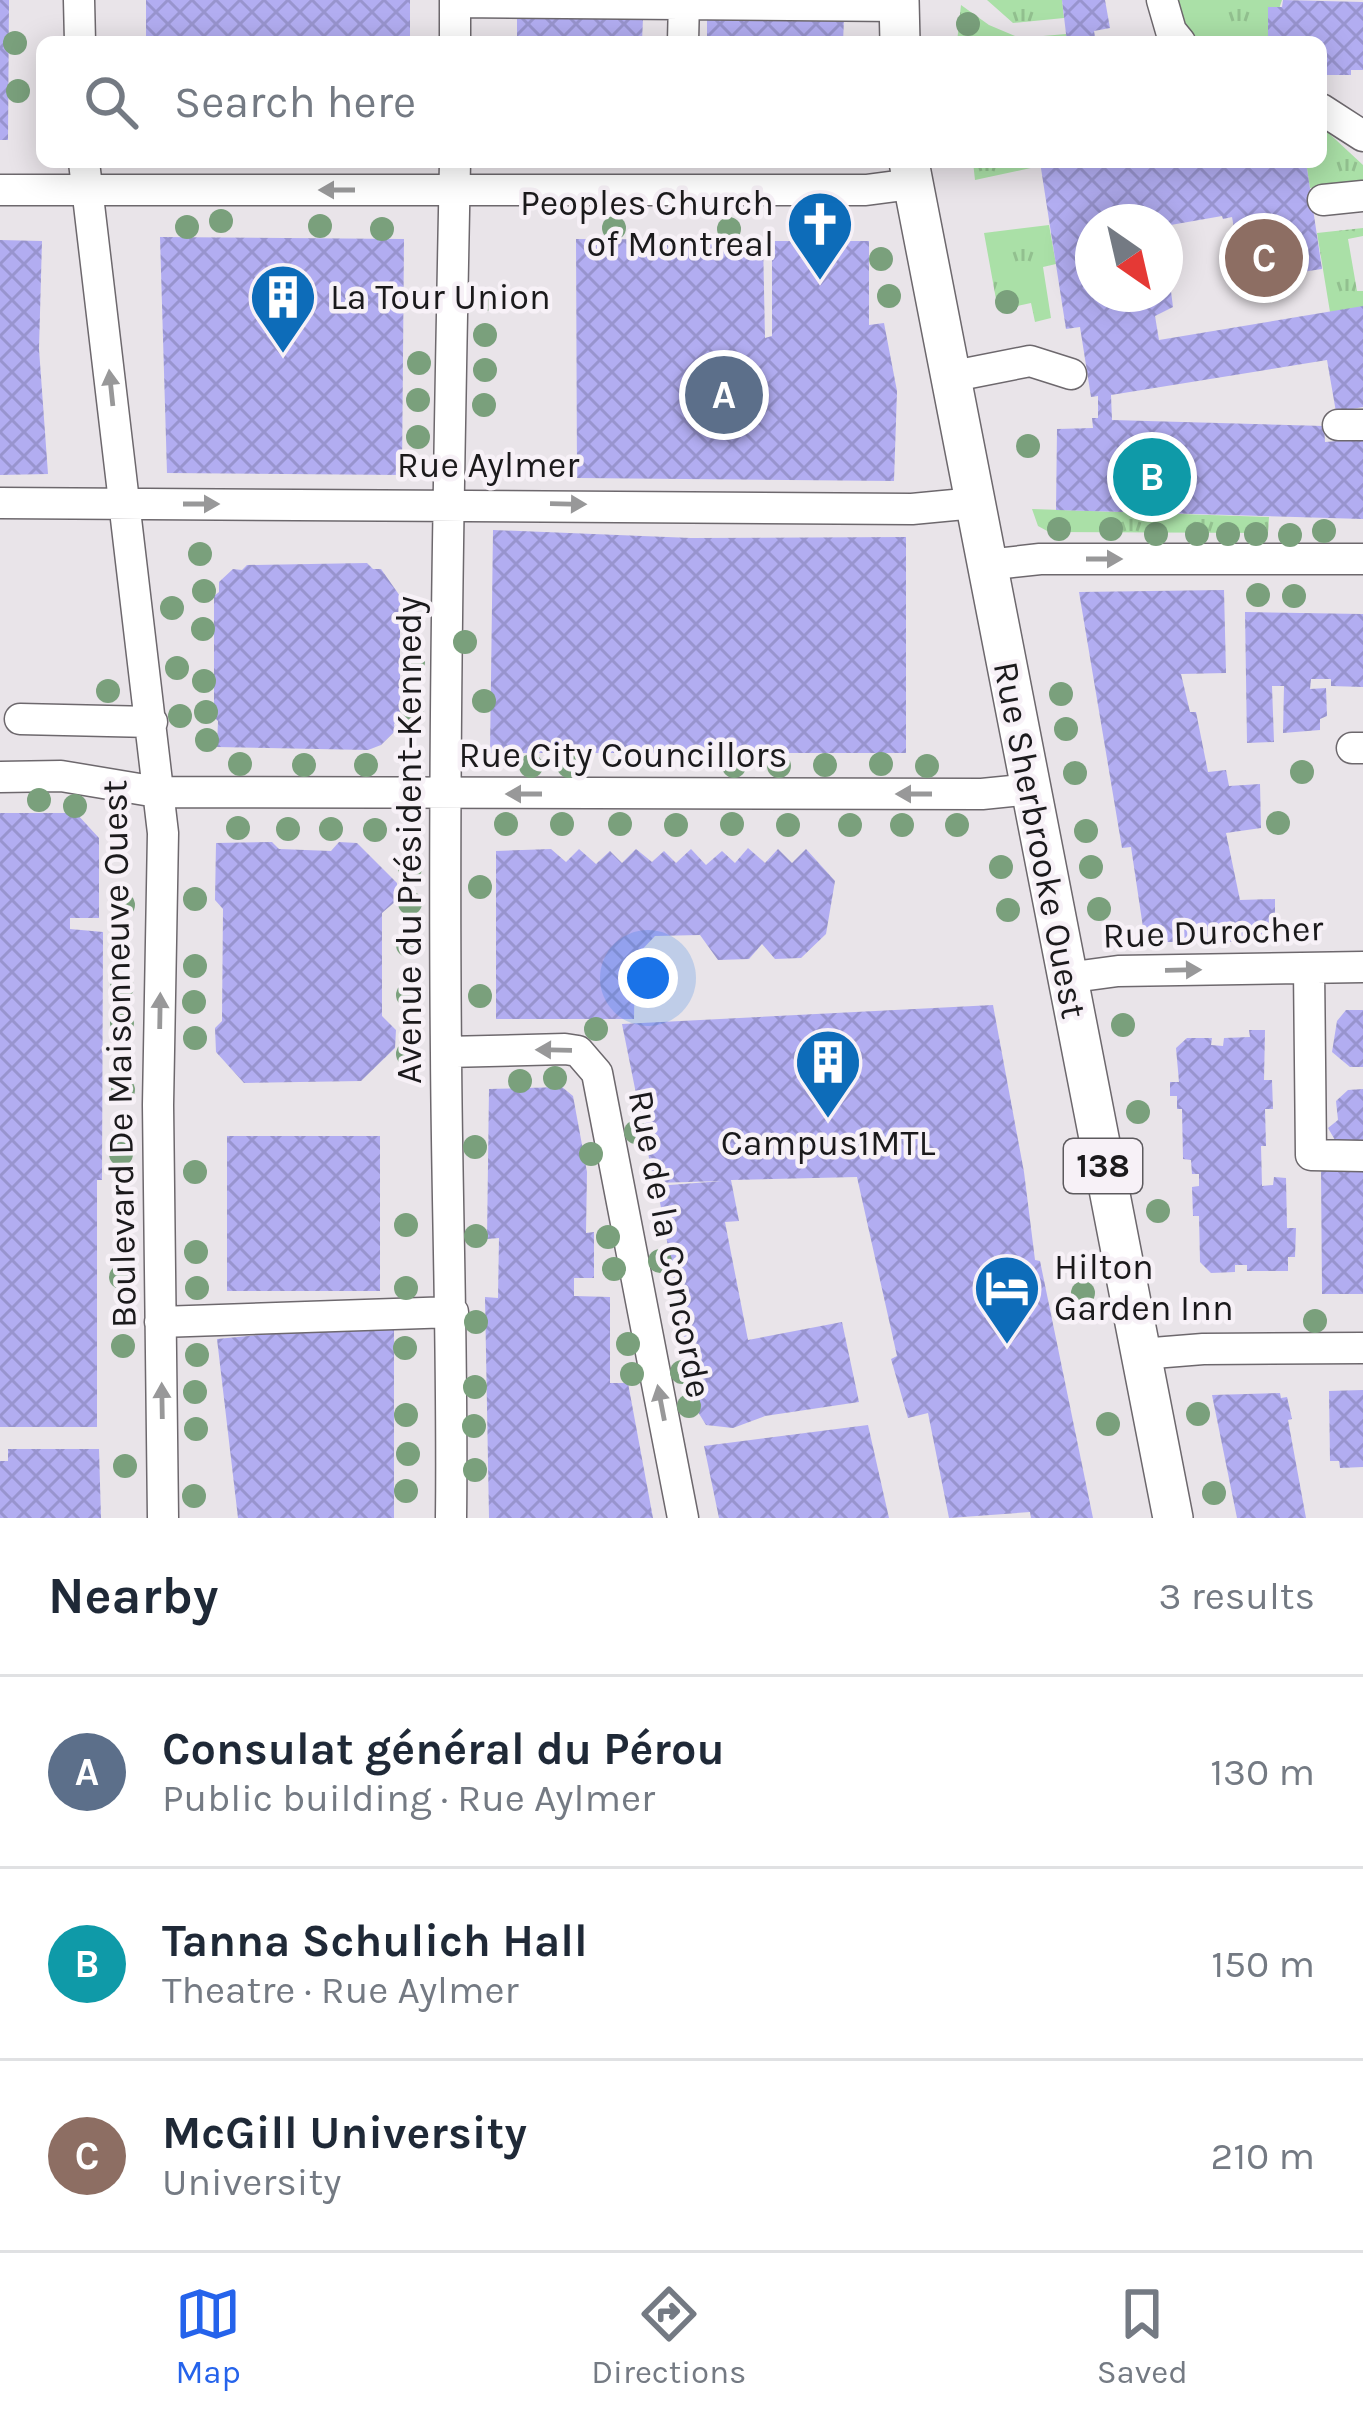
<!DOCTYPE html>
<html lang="en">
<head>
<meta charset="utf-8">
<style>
	:root { --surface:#fff; --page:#f2f2f3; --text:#1f2937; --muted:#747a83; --line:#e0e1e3; --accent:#2563eb }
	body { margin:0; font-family:Karla,sans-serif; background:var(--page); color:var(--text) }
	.compass { position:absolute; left:1075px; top:204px; width:108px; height:108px; border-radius:50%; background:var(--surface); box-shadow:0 6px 30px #0003; rotate:146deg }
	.you { position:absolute; left:648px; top:978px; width:42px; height:42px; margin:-30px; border:9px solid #fff; border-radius:50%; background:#1a73e8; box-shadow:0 0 0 18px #1a73e833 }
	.badge { display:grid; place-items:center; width:78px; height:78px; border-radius:50%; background:var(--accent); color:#fff; font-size:39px; font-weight:700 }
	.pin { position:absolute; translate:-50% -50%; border:6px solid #fff; box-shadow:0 3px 12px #0006 }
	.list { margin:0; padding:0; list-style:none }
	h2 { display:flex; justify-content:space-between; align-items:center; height:156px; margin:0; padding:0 48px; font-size:51px }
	h2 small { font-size:39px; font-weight:400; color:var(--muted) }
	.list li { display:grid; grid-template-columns:78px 1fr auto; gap:36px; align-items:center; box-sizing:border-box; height:192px; padding:0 48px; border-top:3px solid var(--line) }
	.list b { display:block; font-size:45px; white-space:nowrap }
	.list p { margin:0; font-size:39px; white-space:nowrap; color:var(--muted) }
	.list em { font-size:39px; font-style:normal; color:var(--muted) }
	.icon { flex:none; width:66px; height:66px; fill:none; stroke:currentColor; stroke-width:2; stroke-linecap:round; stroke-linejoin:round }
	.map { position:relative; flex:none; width:1363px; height:1518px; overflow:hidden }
	.search { position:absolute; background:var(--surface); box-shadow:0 6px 30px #0003; left:36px; right:36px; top:36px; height:132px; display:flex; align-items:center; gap:30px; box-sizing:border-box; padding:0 42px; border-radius:18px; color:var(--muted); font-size:45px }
	.sheet { height:732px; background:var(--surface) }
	nav { display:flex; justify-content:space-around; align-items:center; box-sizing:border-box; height:168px; border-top:3px solid var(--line); background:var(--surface); font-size:33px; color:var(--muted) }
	nav a { display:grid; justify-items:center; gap:6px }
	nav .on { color:var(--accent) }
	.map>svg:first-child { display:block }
</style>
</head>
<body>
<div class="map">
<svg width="1363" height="1518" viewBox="0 0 1363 1518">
	<defs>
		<pattern id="grass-tufts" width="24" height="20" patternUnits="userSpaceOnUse" patternTransform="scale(3)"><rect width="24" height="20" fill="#aae0a7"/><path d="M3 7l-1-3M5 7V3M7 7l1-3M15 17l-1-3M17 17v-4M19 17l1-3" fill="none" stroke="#92c08f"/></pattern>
		<pattern id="building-cross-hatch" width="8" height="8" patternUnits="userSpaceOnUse" patternTransform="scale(3)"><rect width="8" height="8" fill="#b2adf1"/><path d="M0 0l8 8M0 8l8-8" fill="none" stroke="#9894ce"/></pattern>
	</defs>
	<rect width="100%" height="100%" fill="#e9e4e9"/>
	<path fill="url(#grass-tufts)" d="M987,0H1062L1064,18L1013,23Z
		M1174,0H1282L1268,42H1197L1188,36Z
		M961,5L989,25L1020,38L1066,34L1067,42H957Z
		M1321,126L1363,165V182L1310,188L1306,162H1321Z
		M973,162H1040V166L975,180Z
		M1049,225L1056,264L1043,267L1051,318L1035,322L1031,303L998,310L984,233Z
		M1363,228V236L1348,239L1357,291H1363V307L1330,312L1317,233Z
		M1032,509L1269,517L1268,533L1049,532L1038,526Z"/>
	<path fill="url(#building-cross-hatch)" d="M0,0H9L8,140H0Z
		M146,0H410V42H146Z
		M1062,0H1105L1110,28L1094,31L1096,42H1067Z
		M1283,0L1363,2V70H1351V75H1321V42H1268V7H1282Z
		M517,17L643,18L642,42H517Z
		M707,18L844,19L843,42H707Z
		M1040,162H1306L1322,269L1255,279L1246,233H1235L1232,217L1223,219L1222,216L1165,226V222H1093V294H1165L1168,268L1173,307L1155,316L1159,340L1363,306V407L1336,412L1327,360L1111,395L1112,420L1324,426L1325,442L1363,439V519L1056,510L1057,429L1093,428L1092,418H1098V396L1091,397L1080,327L1066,329Z
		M160,237L404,239L402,475L167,473Z
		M576,239L763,240L765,338L772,336V241H869V325L884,323L897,391L894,481L577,478Z
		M0,240L42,241L39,349L48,474L0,475Z
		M493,530L691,538L906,537V753H490Z
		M367,563L373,569H381L400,596V718L394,724L395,731L381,745L368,750L217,747L218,721L214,717V596L219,592V582L233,569L242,570L247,565Z
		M1224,590L1226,673L1181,674L1190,712H1196L1208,772L1226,770L1229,786L1260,784L1261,828L1226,833L1240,900L1275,899V942H1160L1156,932L1144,934L1131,847L1122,848L1079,592Z
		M1245,612L1363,614V687L1331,686V679H1311L1310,689L1326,688L1327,716L1320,719V730L1283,733L1284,686H1272L1274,742L1247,743Z
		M0,813H76L99,838V918H70V929L103,932L102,1180H97V1427H0Z
		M272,842L279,849L331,851L339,842L357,843L397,883V900L382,913V1016L396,1030L395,1048L361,1081L244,1083L216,1052L215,1028L222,1021L223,909L215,900L216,843Z
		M748,848L765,863L778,849L792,863L806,849L835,881L826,934L801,958L775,959L762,944L749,959L718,960L700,935L655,936L635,957L634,1019H496V851L551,849L566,862L579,849L596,864L610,851L622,863L636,849L652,862L664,851L676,863L691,849L706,865L722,851L735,863Z
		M993,1005L1024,1172L1035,1260L1040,1261L1093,1518H1031L1030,1512L949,1518L928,1413L908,1418L891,1359L897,1356L857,1177L731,1180L739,1221L725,1222L748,1340L842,1322L859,1402L765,1416L733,1428L706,1425L698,1412L657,1186L722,1181L654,1183L622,1024Z
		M1346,1010H1363V1067H1350L1332,1052L1337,1021Z
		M1249,1030H1265L1264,1080H1272L1273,1109H1265L1266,1146H1261L1262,1186L1273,1185L1274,1177L1286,1178L1287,1228H1296L1295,1257H1288V1271H1247V1265H1235V1272L1211,1273L1200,1262L1199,1216H1193L1192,1187L1199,1186V1174H1192L1191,1160L1183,1159L1182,1109H1177V1096H1170V1082H1179L1176,1048L1187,1038H1212L1211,1045L1223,1046L1224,1038L1250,1037Z
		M562,1087L573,1096L587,1172L586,1233L594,1232V1278H574V1296L610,1297V1383H628L653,1518H489L485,1297L498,1298L499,1238L487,1239L489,1089Z
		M1363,1089V1148L1335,1140L1328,1128L1338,1120L1336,1101L1348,1090Z
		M227,1136H380V1291H227Z
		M1363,1167V1294H1322L1321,1168Z
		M394,1322V1518H238L217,1339Z
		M1363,1390V1467L1340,1468L1339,1461H1330L1329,1391Z
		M1280,1393L1281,1398L1287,1397L1292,1419L1288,1420L1306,1518H1237L1212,1395Z
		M868,1425L889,1518H719L704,1446Z
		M8,1449H99L101,1518H0V1461H8Z"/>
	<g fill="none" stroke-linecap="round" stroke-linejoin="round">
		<g stroke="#6d686d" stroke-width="33">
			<path id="minor" d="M79,0L80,42
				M1162,0L1171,31L1180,42
				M455,2L899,6
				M455,42V0
				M683,42L684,0
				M1321,109L1363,136
				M84,162L163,833L158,1105L163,1518
				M0,190H866L912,184
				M1323,200L1363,196
				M949,377L1030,361L1071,374
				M1338,425H1363
				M0,503L912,509L975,503
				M987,565L1040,559H1363
				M20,719L152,722
				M1352,748H1363
				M0,777L61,776L157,792L982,794L1031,789
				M1309,968L1311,1155L1363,1156
				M1066,978L1118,971L1363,967
				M446,1052L565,1049L578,1051L597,1073L683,1518
				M160,1322L453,1312
				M1141,1354L1203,1349L1363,1348
				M451,1518C453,1363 447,1209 446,1054C443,757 449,459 455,162"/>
		</g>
		<g stroke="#6d686d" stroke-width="42">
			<path id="major" d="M899,0L900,42
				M909,162L1173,1518"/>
		</g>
		<use href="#minor" stroke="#fff" stroke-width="30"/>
		<use href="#major" stroke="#fff" stroke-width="39"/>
	</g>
	<g fill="#7aa07c">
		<circle cx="968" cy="24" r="12"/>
		<circle cx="15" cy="43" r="12"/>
		<circle cx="18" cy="91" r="12"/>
		<circle cx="221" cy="221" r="12"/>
		<circle cx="320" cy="226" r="12"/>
		<circle cx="187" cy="227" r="12"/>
		<circle cx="614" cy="228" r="12"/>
		<circle cx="804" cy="228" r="12"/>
		<circle cx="382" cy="229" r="12"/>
		<circle cx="729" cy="229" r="12"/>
		<circle cx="881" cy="259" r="12"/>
		<circle cx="889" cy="296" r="12"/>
		<circle cx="485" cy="299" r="12"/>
		<circle cx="1007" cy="302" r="12"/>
		<circle cx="485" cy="335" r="12"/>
		<circle cx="419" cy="363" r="12"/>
		<circle cx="485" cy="370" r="12"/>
		<circle cx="418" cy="400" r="12"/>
		<circle cx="484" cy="405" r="12"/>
		<circle cx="418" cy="437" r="12"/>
		<circle cx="1028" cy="446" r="12"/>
		<circle cx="1059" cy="529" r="12"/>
		<circle cx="1111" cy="529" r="12"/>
		<circle cx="1324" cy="531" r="12"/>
		<circle cx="1156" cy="534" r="12"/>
		<circle cx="1197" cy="534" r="12"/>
		<circle cx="1228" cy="534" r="12"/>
		<circle cx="1256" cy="534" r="12"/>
		<circle cx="1290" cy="535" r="12"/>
		<circle cx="200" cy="554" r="12"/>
		<circle cx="204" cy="591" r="12"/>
		<circle cx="1258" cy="595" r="12"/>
		<circle cx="1294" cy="596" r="12"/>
		<circle cx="172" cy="608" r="12"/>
		<circle cx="203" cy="629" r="12"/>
		<circle cx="465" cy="642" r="12"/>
		<circle cx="413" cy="662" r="12"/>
		<circle cx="177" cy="668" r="12"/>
		<circle cx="204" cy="681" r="12"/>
		<circle cx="108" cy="691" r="12"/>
		<circle cx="1061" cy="694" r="12"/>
		<circle cx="484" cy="701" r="12"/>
		<circle cx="412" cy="710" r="12"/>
		<circle cx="206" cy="712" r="12"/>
		<circle cx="180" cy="716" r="12"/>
		<circle cx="1066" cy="729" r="12"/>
		<circle cx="207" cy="740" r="12"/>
		<circle cx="240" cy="764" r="12"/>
		<circle cx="881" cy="764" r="12"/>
		<circle cx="304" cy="765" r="12"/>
		<circle cx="366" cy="765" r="12"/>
		<circle cx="825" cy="765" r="12"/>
		<circle cx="531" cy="766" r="12"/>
		<circle cx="569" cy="766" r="12"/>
		<circle cx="734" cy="766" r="12"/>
		<circle cx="779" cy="766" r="12"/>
		<circle cx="927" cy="766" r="12"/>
		<circle cx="1302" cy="772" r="12"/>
		<circle cx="1075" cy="773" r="12"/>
		<circle cx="39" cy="800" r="12"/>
		<circle cx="75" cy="806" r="12"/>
		<circle cx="1278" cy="823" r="12"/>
		<circle cx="506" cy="824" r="12"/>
		<circle cx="562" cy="824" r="12"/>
		<circle cx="620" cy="824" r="12"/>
		<circle cx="732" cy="824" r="12"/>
		<circle cx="676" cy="825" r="12"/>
		<circle cx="788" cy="825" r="12"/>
		<circle cx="850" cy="825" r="12"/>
		<circle cx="902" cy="825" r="12"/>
		<circle cx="957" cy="825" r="12"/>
		<circle cx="238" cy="828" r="12"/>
		<circle cx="288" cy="829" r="12"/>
		<circle cx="331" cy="829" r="12"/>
		<circle cx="375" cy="830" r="12"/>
		<circle cx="1086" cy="831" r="12"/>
		<circle cx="1001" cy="867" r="12"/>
		<circle cx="1091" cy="867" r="12"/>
		<circle cx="410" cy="868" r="12"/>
		<circle cx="480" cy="887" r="12"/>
		<circle cx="195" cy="899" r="12"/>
		<circle cx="410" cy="903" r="12"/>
		<circle cx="123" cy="905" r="12"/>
		<circle cx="1099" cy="909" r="12"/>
		<circle cx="1008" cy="910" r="12"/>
		<circle cx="408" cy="945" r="12"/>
		<circle cx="195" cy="966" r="12"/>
		<circle cx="122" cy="987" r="12"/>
		<circle cx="408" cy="995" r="12"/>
		<circle cx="480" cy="996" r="12"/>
		<circle cx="194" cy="1002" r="12"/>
		<circle cx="122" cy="1023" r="12"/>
		<circle cx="1123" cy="1025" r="12"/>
		<circle cx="596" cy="1029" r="12"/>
		<circle cx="195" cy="1038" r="12"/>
		<circle cx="408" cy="1054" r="12"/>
		<circle cx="555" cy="1078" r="12"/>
		<circle cx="520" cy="1081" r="12"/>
		<circle cx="123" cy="1090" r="12"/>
		<circle cx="1138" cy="1112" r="12"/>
		<circle cx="636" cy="1132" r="12"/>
		<circle cx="475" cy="1147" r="12"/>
		<circle cx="121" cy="1154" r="12"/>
		<circle cx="591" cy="1154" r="12"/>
		<circle cx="195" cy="1172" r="12"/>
		<circle cx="1158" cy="1211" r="12"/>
		<circle cx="406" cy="1225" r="12"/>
		<circle cx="476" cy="1236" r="12"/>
		<circle cx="608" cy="1237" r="12"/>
		<circle cx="196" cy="1252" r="12"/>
		<circle cx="660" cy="1261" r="12"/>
		<circle cx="614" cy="1269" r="12"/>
		<circle cx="121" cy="1277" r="12"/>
		<circle cx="197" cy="1288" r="12"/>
		<circle cx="406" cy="1288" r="12"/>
		<circle cx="1083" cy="1293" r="12"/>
		<circle cx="1315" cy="1321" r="12"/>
		<circle cx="476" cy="1322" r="12"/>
		<circle cx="628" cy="1344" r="12"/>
		<circle cx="123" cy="1346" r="12"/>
		<circle cx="405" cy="1348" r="12"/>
		<circle cx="197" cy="1355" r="12"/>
		<circle cx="682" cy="1372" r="12"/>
		<circle cx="632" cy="1374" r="12"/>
		<circle cx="475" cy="1387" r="12"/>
		<circle cx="195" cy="1392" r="12"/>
		<circle cx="689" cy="1406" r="12"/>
		<circle cx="1198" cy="1414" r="12"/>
		<circle cx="406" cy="1415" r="12"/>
		<circle cx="1108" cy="1424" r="12"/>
		<circle cx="474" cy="1426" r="12"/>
		<circle cx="196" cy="1429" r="12"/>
		<circle cx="408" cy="1454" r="12"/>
		<circle cx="125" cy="1466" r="12"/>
		<circle cx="475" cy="1470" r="12"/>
		<circle cx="406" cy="1491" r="12"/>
		<circle cx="1214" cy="1493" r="12"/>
		<circle cx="194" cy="1496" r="12"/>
	</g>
	<defs><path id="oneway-solid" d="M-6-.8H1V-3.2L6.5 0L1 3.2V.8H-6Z" transform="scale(3)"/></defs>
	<g fill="#989899">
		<use href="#oneway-solid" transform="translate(337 190) rotate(-180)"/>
		<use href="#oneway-solid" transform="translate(111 388) rotate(-96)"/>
		<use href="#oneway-solid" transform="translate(201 504)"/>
		<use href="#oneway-solid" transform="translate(568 504) rotate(1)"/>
		<use href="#oneway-solid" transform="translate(1104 559)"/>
		<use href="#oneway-solid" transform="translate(524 794) rotate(-180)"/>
		<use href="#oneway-solid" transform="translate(914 794) rotate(-180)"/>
		<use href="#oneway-solid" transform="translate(1183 970) rotate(-1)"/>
		<use href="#oneway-solid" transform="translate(160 1011) rotate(-89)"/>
		<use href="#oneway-solid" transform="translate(554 1050) rotate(-179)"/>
		<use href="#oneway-solid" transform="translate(162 1401) rotate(-91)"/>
		<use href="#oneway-solid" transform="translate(661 1403) rotate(-101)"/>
	</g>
	<defs>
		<g id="church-pin" transform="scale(3.45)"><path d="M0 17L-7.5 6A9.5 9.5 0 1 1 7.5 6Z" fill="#0d6cb9" stroke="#f7f1f7"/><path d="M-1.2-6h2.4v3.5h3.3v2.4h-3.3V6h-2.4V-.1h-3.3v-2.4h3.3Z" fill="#fff"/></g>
		<g id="building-pin" transform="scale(3.45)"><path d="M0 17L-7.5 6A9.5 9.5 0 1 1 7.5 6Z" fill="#0d6cb9" stroke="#f7f1f7"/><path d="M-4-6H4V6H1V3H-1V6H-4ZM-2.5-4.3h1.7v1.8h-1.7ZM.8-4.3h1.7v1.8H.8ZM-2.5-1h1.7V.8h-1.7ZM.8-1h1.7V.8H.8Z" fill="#fff"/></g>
		<g id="hotel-pin" transform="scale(3.45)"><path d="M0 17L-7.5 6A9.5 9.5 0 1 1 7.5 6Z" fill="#0d6cb9" stroke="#f7f1f7"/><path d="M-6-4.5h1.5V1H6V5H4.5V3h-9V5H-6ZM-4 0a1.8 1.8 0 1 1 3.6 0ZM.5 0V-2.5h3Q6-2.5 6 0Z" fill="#fff"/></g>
	</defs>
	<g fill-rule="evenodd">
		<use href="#church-pin" x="820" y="224"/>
		<use href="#building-pin" x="283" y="297"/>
		<use href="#building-pin" x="828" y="1062"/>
		<use href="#hotel-pin" x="1007" y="1288"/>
	</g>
	<g text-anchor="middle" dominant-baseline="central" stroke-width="9" stroke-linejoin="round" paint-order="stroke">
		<rect fill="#f7f1f7" stroke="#5d5a5e" stroke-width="3" x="1064" y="1139" width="78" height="54" rx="9"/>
		<g font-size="33" font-weight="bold" fill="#1b1a1c">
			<text x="1103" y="1166">138</text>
		</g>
		<g font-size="36" fill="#1b1a1c" stroke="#f7f1f7" text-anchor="start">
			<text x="774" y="203" text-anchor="end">Peoples Church<tspan x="774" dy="41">of Montreal</tspan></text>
			<text x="330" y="297">La Tour Union</text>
			<text x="828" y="1143" text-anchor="middle">Campus1MTL</text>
			<text x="1054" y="1267">Hilton<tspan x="1054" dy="41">Garden Inn</tspan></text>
		</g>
		<g font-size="36" fill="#1b1a1c" stroke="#f7f1f7">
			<text x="488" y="465">Rue Aylmer</text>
			<text x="623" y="755">Rue City Councillors</text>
			<text transform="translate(409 840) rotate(-90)">Avenue du Président-Kennedy</text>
			<text transform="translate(1040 840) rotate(79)">Rue Sherbrooke Ouest</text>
			<text transform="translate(1213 932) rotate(-2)">Rue Durocher</text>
			<text transform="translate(119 1054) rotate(-91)">Boulevard De Maisonneuve Ouest</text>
			<text transform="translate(670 1244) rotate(79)">Rue de la Concorde</text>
		</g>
	</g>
</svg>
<svg class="compass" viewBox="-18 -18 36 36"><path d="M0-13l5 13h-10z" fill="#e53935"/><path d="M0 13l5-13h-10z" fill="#747a83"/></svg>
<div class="you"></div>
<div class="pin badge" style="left:724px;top:395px;background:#5c6f8a">A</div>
<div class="pin badge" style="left:1152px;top:477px;background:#0f9aa8">B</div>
<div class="pin badge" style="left:1264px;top:258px;background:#8d6e63">C</div>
<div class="search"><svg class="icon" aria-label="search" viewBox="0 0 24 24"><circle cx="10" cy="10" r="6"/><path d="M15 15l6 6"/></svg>Search here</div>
</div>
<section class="sheet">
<h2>Nearby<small>3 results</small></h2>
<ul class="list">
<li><span class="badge" style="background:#5c6f8a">A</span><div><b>Consulat général du Pérou</b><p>Public building · Rue Aylmer</p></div><em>130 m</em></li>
<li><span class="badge" style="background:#0f9aa8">B</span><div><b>Tanna Schulich Hall</b><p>Theatre · Rue Aylmer</p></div><em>150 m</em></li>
<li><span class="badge" style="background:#8d6e63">C</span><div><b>McGill University</b><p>University</p></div><em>210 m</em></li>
</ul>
</section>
<nav>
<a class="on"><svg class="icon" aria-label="map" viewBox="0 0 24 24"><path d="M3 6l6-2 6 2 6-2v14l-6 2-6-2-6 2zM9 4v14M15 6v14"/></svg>Map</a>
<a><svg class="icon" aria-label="directions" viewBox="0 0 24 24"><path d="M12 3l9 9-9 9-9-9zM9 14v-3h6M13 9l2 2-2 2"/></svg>Directions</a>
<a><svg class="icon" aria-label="saved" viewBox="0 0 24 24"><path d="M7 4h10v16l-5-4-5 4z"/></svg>Saved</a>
</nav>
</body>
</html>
